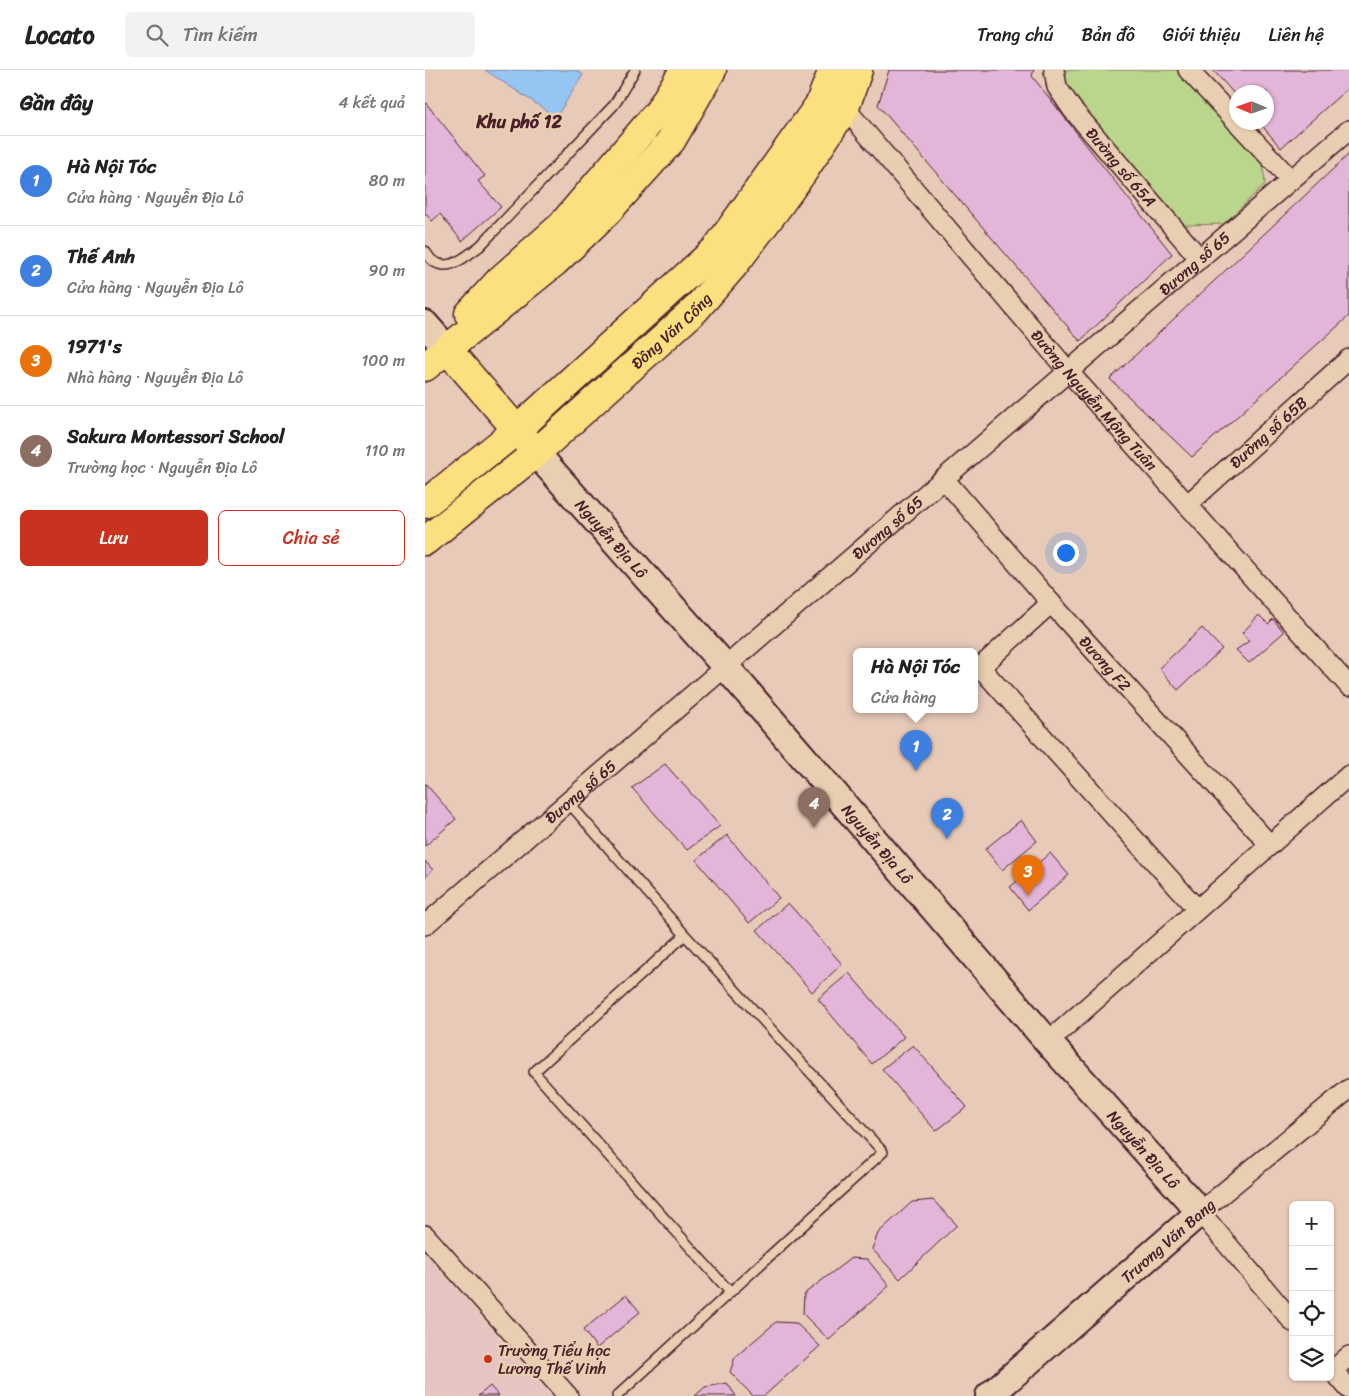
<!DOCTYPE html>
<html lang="vi">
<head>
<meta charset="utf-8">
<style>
	:root { --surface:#fff; --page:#f2f2f2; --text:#222; --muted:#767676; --line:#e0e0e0; --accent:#c8321e }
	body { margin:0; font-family:Sriracha,sans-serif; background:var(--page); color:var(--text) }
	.controls { position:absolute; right:15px; bottom:15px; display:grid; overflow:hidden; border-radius:8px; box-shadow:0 1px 4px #0004 }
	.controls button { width:45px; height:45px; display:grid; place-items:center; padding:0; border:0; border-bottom:1px solid var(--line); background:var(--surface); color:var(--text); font:25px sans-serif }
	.compass { position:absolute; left:804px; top:15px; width:45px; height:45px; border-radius:50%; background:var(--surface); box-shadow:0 1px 4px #0004; rotate:272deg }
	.you { position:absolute; left:640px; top:482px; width:18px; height:18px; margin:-12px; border:4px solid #fff; border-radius:50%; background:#1a73e8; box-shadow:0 0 0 8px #1a73e833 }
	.badge { display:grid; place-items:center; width:32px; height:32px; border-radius:50%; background:var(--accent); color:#fff; font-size:16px; font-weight:700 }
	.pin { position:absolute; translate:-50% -41px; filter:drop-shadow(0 1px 2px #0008) }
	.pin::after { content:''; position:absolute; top:26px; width:18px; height:15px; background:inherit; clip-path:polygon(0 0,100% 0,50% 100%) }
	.popup { position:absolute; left:428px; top:578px; width:125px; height:65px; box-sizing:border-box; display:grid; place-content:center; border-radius:8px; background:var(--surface); filter:drop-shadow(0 1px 4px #0005); font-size:16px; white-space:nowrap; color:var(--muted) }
	.popup b { font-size:19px; color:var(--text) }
	.popup::after { content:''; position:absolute; left:50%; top:100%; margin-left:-10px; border:10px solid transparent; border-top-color:var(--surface) }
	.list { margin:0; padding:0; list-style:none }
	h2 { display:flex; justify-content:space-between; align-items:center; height:65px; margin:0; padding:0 20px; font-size:21px }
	h2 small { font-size:16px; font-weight:400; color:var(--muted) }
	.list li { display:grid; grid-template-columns:32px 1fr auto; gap:15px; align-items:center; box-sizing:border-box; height:90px; padding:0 20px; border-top:1px solid var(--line) }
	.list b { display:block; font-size:19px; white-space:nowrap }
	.list p { margin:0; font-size:16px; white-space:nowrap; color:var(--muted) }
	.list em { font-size:16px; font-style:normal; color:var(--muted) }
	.actions { display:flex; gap:10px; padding:15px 20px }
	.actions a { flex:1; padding:11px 0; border:1px solid var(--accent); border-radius:8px; text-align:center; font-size:18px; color:var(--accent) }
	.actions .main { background:var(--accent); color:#fff }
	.icon { flex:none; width:28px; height:28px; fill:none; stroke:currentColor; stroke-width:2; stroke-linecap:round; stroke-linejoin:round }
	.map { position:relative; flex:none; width:924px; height:1326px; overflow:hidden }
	header { display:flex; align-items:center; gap:30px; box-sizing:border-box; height:70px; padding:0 25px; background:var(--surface); border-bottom:1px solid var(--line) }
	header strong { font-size:24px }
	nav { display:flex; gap:28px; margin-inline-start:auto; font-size:18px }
	.search { width:350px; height:45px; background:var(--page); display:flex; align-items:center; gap:12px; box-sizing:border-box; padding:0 18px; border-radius:8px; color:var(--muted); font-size:19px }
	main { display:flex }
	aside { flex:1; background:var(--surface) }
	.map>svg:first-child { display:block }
</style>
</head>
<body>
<header>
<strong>Locato</strong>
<div class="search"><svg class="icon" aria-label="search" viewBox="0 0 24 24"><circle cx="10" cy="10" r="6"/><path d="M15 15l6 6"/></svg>Tìm kiếm</div>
<nav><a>Trang chủ</a><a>Bản đồ</a><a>Giới thiệu</a><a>Liên hệ</a></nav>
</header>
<main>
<aside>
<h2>Gần đây<small>4 kết quả</small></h2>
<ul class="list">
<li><span class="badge" style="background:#3f7fe0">1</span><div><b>Hà Nội Tóc</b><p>Cửa hàng · Nguyễn Địa Lô</p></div><em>80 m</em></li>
<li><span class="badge" style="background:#3f7fe0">2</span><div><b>Thế Anh</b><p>Cửa hàng · Nguyễn Địa Lô</p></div><em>90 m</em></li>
<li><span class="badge" style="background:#e8710a">3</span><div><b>1971's</b><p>Nhà hàng · Nguyễn Địa Lô</p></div><em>100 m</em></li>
<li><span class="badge" style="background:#8d6e63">4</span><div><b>Sakura Montessori School</b><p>Trường học · Nguyễn Địa Lô</p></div><em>110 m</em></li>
</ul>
<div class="actions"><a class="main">Lưu</a><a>Chia sẻ</a></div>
</aside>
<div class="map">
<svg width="924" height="1326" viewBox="0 0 924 1326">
	<rect width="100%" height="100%" fill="#e8cab9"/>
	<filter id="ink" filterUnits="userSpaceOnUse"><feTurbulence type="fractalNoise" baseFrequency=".02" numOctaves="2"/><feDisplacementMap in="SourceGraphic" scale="10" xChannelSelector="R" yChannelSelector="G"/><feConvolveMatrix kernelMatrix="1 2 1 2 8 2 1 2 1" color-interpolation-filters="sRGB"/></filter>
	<g filter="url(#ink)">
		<path fill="#e6c4c2" d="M0,1184L66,1260L124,1326H0Z"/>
		<path fill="#bad58c" stroke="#827a5c" d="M639,0H752L838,93L840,114L799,154L760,155L636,11Z"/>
		<path fill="#97c5f2" stroke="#7883a2" d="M60,0H151L158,5L131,47Z"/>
		<path fill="#e3b5d8" stroke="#4a1f2b" d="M464,0H609L607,6L747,184L655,271L453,35Z
			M788,0H924V17L856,78L834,52H842V22H812V27Z
			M0,32L60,106L53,111L76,137L37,171L15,144L7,151L0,143Z
			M924,84V246L767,387L685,309Z
			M834,545L843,554L848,549L859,562L824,593L811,580L824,571L817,563Z
			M777,558L797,579L753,620L734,598Z
			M240,694L295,756L262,780L207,718Z
			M0,713L31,749L0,776Z
			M596,750L612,771L577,800L560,779Z
			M302,765L354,828L324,853L271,790Z
			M625,783L644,805L603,840L585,817Z
			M0,791L8,800L0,807Z
			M363,833L417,894L387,922L332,860Z
			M424,903L479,967L447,994L393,929Z
			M488,975L542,1037L511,1061L457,999Z
			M508,1130L532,1155L475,1209L447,1179L453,1163L487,1132Z
			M426,1188L442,1189L464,1216L404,1270L378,1244L379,1224Z
			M201,1225L215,1242L172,1278L158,1260Z
			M351,1252L371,1253L395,1276L339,1326H328L305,1302L310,1287Z
			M302,1313L311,1326H270L280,1317Z
			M65,1316L74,1326H53Z"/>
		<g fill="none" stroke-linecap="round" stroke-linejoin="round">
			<g stroke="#4a1f2b" stroke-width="12">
				<path id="lane" d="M0,181C2,184 5,189 8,191C25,203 42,185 55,176L189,35L210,0
					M143,732L260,865L458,1082L192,1326
					M260,865L109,1002L305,1222"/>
			</g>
			<g stroke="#4a1f2b" stroke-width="22">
				<g id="street">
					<path id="s1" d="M629,0L632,17L647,39L775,189"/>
					<path d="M763,0L812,52"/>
					<path id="s2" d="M420,38L643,301L924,616"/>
					<path d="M812,52L866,110"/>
					<path id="s3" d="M519,409L626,533L845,775"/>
					<path id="s4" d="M762,435L924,289"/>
					<path d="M555,597L772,839"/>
					<path d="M550,602L626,533"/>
					<path id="s5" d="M0,855L924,60"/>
					<path d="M623,972L924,705"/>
					<path d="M0,1165L143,1326"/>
					<path d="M868,1252L775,1142L924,1019"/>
					<path d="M905,1297L924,1319"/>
					<path d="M908,1300L924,1286"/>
				</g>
			</g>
			<g stroke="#4a1f2b" stroke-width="30">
				<g id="secondary">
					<path d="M0,254L22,279"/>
					<path id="s6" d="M111,383L300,596L623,972L775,1142L564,1326"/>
				</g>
			</g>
			<g stroke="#4a1f2b" stroke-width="31">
				<g id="primary">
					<path d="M44,244L75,210L136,156L234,41L259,0"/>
					<path d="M22,279L104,374"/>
					<path d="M0,297L130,192L184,140L246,71L287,0"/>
					<path d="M0,434L92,360L291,179L394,35L408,0"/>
					<path id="s7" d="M0,471L111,383L270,240L309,195L352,138L378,102L420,38L433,0"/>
				</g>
			</g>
			<use href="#lane" stroke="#e9cfb1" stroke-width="9"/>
			<use href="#street" stroke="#e9cfb1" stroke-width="19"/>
			<use href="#secondary" stroke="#e9cfb1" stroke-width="26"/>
			<use href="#primary" stroke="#fce080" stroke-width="28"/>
		</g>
	</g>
	<circle fill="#c8321e" stroke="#e9cfb1" stroke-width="2" cx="63" cy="1289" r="5"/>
	<g text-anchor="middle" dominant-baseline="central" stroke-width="5" stroke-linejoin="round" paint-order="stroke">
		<g font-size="16" fill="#4a1f2b" stroke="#e9cfb1">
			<text stroke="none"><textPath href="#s1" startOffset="120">Đường số 65A</textPath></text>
			<text stroke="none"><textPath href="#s5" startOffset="1015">Đương số 65</textPath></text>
			<text stroke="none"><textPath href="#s7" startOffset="324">Đồng Văn Cống</textPath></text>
			<text stroke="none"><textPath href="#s2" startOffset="384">Đường Nguyễn Mộng Tuân</textPath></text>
			<text stroke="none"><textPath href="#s4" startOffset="109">Đường số 65B</textPath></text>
			<text stroke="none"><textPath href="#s5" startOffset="610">Đương số 65</textPath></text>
			<text stroke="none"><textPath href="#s6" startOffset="114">Nguyễn Địa Lô</textPath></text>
			<text stroke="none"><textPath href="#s3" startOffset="245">Đương F2</textPath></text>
			<text stroke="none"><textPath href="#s5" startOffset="205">Đương số 65</textPath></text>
			<text stroke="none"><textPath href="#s6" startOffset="519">Nguyễn Địa Lô</textPath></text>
			<text stroke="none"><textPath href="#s6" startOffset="924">Nguyễn Địa Lô</textPath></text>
			<text transform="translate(743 1171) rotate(-41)">Trương Văn Bang</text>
		</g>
		<g font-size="16" fill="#4a1f2b" stroke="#e9cfb1" text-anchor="start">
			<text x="73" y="1280">Trường Tiểu học<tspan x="73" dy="18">Lương Thế Vinh</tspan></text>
		</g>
		<g font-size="18" font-weight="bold" fill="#4a1f2b" stroke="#e9cfb1">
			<text x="94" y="52">Khu phố 12</text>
		</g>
	</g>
</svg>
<div class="controls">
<button>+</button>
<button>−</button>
<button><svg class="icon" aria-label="locate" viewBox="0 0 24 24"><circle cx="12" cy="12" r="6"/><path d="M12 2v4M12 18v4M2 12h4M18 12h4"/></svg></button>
<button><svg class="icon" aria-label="layers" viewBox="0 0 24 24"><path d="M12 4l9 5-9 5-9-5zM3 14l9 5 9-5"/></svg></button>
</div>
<svg class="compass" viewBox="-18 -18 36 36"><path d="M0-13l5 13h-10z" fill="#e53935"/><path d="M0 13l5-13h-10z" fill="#767676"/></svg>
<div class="you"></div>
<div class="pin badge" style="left:491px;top:701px;background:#3f7fe0">1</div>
<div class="popup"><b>Hà Nội Tóc</b>Cửa hàng</div>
<div class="pin badge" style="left:522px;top:769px;background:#3f7fe0">2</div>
<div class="pin badge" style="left:603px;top:826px;background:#e8710a">3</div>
<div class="pin badge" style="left:389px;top:758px;background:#8d6e63">4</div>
</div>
</main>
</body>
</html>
